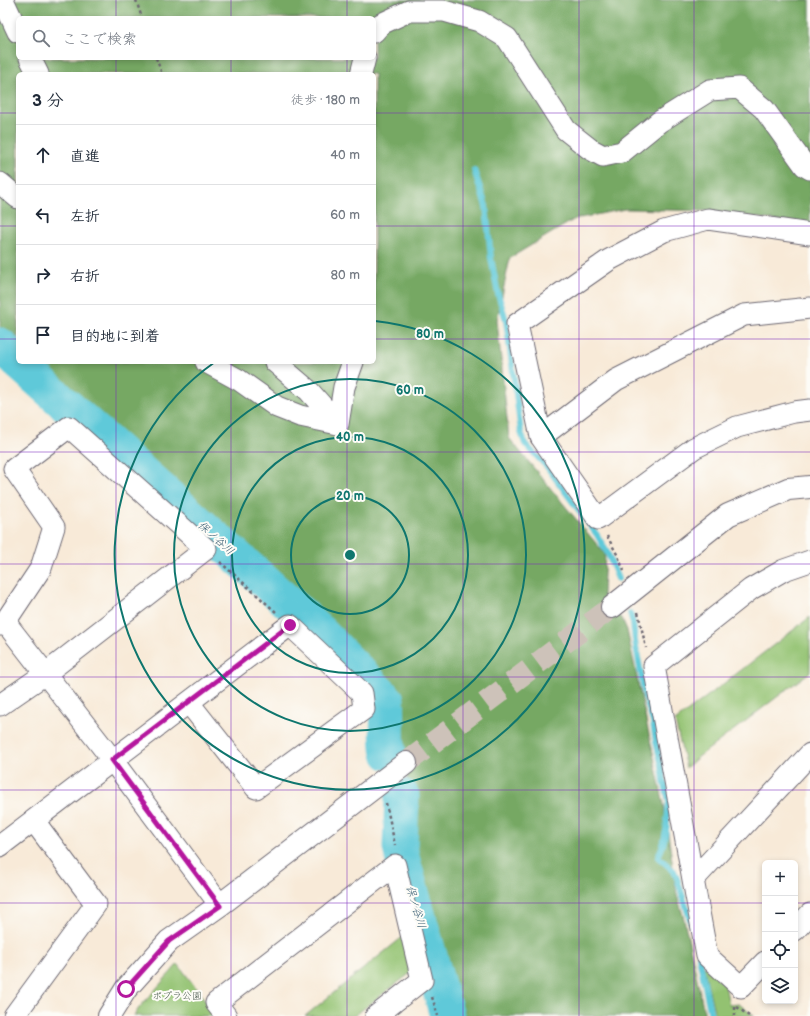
<!DOCTYPE html>
<html lang="ja">
<head>
<meta charset="utf-8">
<style>
	:root { --surface:#fff; --page:#f2f2f3; --text:#1f2937; --muted:#747a83; --line:#e0e1e3 }
	body { margin:0; font-family:"Balsamiq Sans","Klee One",sans-serif; background:var(--page); color:var(--text) }
	.controls { position:absolute; right:12px; bottom:12px; display:grid; overflow:hidden; border-radius:6px; box-shadow:0 2px 6px #0003 }
	.controls button { width:36px; height:36px; display:grid; place-items:center; padding:0; border:0; border-bottom:1px solid var(--line); background:var(--surface); color:var(--text); font:20px sans-serif }
	.stop { position:absolute; width:12px; height:12px; margin:-9px; border:3px solid #b5179e; border-radius:50%; background:#fff }
	.stop.end { background:#b5179e; border-color:#fff; box-shadow:0 1px 4px #0008 }
	.list { margin:0; padding:0; list-style:none }
	h2 { display:flex; justify-content:space-between; align-items:center; height:52px; margin:0; padding:0 16px; font-size:17px }
	h2 small { font-size:13px; font-weight:400; color:var(--muted) }
	.list li { display:grid; grid-template-columns:26px 1fr auto; gap:12px; align-items:center; box-sizing:border-box; height:60px; padding:0 16px; border-top:1px solid var(--line) }
	.list b { display:block; font-size:15px; white-space:nowrap }
	.list em { font-size:13px; font-style:normal; color:var(--muted) }
	.icon { flex:none; width:22px; height:22px; fill:none; stroke:currentColor; stroke-width:2; stroke-linecap:round; stroke-linejoin:round }
	.map { position:relative; flex:none; width:810px; height:1016px; overflow:hidden }
	.search { position:absolute; background:var(--surface); box-shadow:0 2px 6px #0003; left:16px; top:16px; width:360px; height:44px; display:flex; align-items:center; gap:10px; box-sizing:border-box; padding:0 14px; border-radius:6px; color:var(--muted); font-size:15px }
	.panel { position:absolute; background:var(--surface); box-shadow:0 2px 6px #0003; left:16px; top:72px; width:360px; height:292px; border-radius:6px }
	.map>svg:first-child { display:block }
</style>
</head>
<body>
<div class="map">
<svg width="810" height="1016" viewBox="0 0 810 1016">
	<rect width="100%" height="100%" fill="#fdfcf7"/>
	<filter id="ink" filterUnits="userSpaceOnUse"><feTurbulence type="fractalNoise" baseFrequency=".025" numOctaves="2"/><feDisplacementMap in="SourceGraphic" scale="8" xChannelSelector="R" yChannelSelector="G"/><feConvolveMatrix kernelMatrix="1 2 1 2 8 2 1 2 1" color-interpolation-filters="sRGB"/></filter>
	<filter id="wash" filterUnits="userSpaceOnUse"><feTurbulence type="fractalNoise" baseFrequency=".012" numOctaves="4" result="noise"/><feDisplacementMap in="SourceGraphic" scale="16" xChannelSelector="R" yChannelSelector="G"/><feGaussianBlur stdDeviation="0.9" result="paint"/><feColorMatrix in="noise" values="0 0 0 0 0 0 0 0 0 0 0 0 0 0 0 0 0 1.4 0 .05"/><feComposite in="paint" operator="in"/></filter>
	<g filter="url(#wash)">
		<rect width="100%" height="100%" fill="#f8ead8"/>
		<path fill="#93c271" stroke="#5a7256" d="M810,617V672L697,758L686,768L675,721Z
			M405,935L412,972L354,1016H305Z
			M178,964L217,1016H134L139,1008Z
			M703,965L725,985L729,1005L739,1004L754,1016H715Z"/>
		<path fill="#76a863" stroke="#4c654f" fill-rule="evenodd" d="M0,0H810V225L708,211L625,209L575,219L510,258L497,320L509,438L605,554L603,595L623,621L627,630L664,805L677,895L684,919L705,1016H455L412,868L408,788L401,699L319,610L31,362H374V74H18V351L0,335ZM18,18H374V58H18Z"/>
		<g fill="none" stroke-linecap="round" stroke-linejoin="round">
			<path stroke="#5fc9d9" stroke-width="6" d="M474,170L486,206L491,258L498,294L506,320L521,432L525,444L547,467L597,535L608,554L618,579
				M630,613L633,623L635,641L645,696L653,722L656,742L662,766L664,781L669,801L666,831L663,845L658,857L674,871L678,881L692,926
				M699,957L711,1016"/>
			<path stroke="#5fc9d9" stroke-width="35" d="M0,345L21,365L309,621L387,700C389,719 385,734 389,753
				M402,796L400,847L403,861L447,1016"/>
		</g>
	</g>
	<g filter="url(#ink)">
		<g fill="none" stroke-linecap="round" stroke-linejoin="round">
			<path stroke="#cdc2b9" stroke-width="22" stroke-dasharray="22 11" stroke-linecap="butt" d="M406,763L612,607"/>
			<g stroke="#6d6872" stroke-width="23">
				<path id="minor" d="M3,0L18,32
					M374,32L381,24L409,11H444L479,21L507,38L566,130L590,149L603,156L622,152L659,122L710,90L739,88L764,109L805,166L810,169
					M30,58L38,74
					M361,74L365,58
					M0,183L18,198
					M810,308L744,315L616,380L541,437L598,519L694,448L737,427L794,412L810,410
					M206,362L239,380L277,407L300,416L338,424
					M275,362L309,391L338,424
					M338,424L344,387L353,362
					M541,437L517,324L609,260L664,231L708,219L810,234
					M5,622L104,749L220,905
					M0,625L5,622L41,568L54,527L14,469L69,427L206,549L45,674L0,705
					M0,846L290,625L362,693L364,709L256,788L189,703
					M694,879L810,754
					M795,930L810,914
					M765,962L741,987L707,956L654,666L751,589L784,570L810,561
					M14,1016L96,904L34,821
					M226,1016L216,1003L395,865L422,980L376,1016"/>
			</g>
			<g stroke="#6d6872" stroke-width="24">
				<path id="tertiary" d="M612,607L728,515L788,489L810,487
					M109,1016L126,989L169,941L220,905L406,763"/>
			</g>
			<path stroke="#6d6872" stroke-width="2.5" stroke-dasharray="3 3" stroke-linecap="butt" d="M136,0L142,18
				M156,58L162,74
				M607,536L618,556L624,571
				M220,562L276,612
				M638,612L646,648
				M386,803L395,845
				M432,997L438,1016
				M737,1007L749,1016
				M735,1016V1005"/>
			<use href="#minor" stroke="#fff" stroke-width="21"/>
			<use href="#tertiary" stroke="#fff" stroke-width="22"/>
		</g>
	</g>
	<g fill="none" stroke-linecap="round" stroke-linejoin="round" filter="url(#ink)">
		<path stroke="#b5179e" stroke-width="5" d="M126,989L169,941L220,906L112,760L290,625"/>
	</g>
	<path fill="none" stroke="#7b2cbf" stroke-width="1" stroke-opacity="0.55" d="M116,0V18M231,0V18M347,0V18M463,0V1016M579,0V1016M694,0V1016M116,58V74M231,58V74M347,58V74M0,113H18M374,113H810M0,226H18M374,226H810M0,339H18M374,339H810M116,362V1016M231,362V1016M347,362V1016M0,452H810M0,564H810M0,677H810M0,790H810M0,903H765M795,903H810"/>
	<g fill="none" stroke="#0f766e" stroke-width="2">
		<circle cx="350" cy="555" r="59"/>
		<circle cx="350" cy="555" r="118"/>
		<circle cx="350" cy="555" r="176"/>
		<path d="M375 321A235 235 0 1 1 215 362"/>
	</g>
	<g text-anchor="middle" dominant-baseline="central" stroke-width="4" stroke-linejoin="round" paint-order="stroke">
		<g font-size="10" fill="#4a5a4e" stroke="#fdfcf7">
			<text x="177" y="996">ポプラ公園</text>
		</g>
		<g font-size="11" font-style="italic" fill="#375c72" stroke="#fdfcf7">
			<text transform="translate(216 538) rotate(42)">保ノ谷川</text>
			<text transform="translate(416 907) rotate(74)">保ノ谷川</text>
		</g>
	</g>
	<circle cx="350" cy="555" r="6" fill="#0f766e" stroke="#fdfcf7" stroke-width="2"/>
	<g font-size="12" text-anchor="middle" font-weight="bold" fill="#0f766e" stroke="#fdfcf7" stroke-width="4" stroke-linejoin="round" paint-order="stroke">
		<text x="430" y="338">80 m</text>
		<text x="410" y="394">60 m</text>
		<text x="350" y="441">40 m</text>
		<text x="350" y="500">20 m</text>
	</g>
</svg>
<div class="controls">
<button>+</button>
<button>−</button>
<button><svg class="icon" aria-label="locate" viewBox="0 0 24 24"><circle cx="12" cy="12" r="6"/><path d="M12 2v4M12 18v4M2 12h4M18 12h4"/></svg></button>
<button><svg class="icon" aria-label="layers" viewBox="0 0 24 24"><path d="M12 4l9 5-9 5-9-5zM3 14l9 5 9-5"/></svg></button>
</div>
<div class="stop" style="left:126px;top:989px"></div>
<div class="stop end" style="left:290px;top:625px"></div>
<div class="search"><svg class="icon" aria-label="search" viewBox="0 0 24 24"><circle cx="10" cy="10" r="6"/><path d="M15 15l6 6"/></svg>ここで検索</div>
<section class="panel">
<h2>3 分<small>徒歩 · 180 m</small></h2>
<ul class="list">
<li><svg class="icon" aria-label="ahead" viewBox="0 0 24 24"><path d="M12 20V5M6 11l6-6 6 6"/></svg><div><b>直進</b></div><em>40 m</em></li>
<li><svg class="icon" aria-label="left" viewBox="0 0 24 24"><path d="M17 20v-9H6M10 6l-5 5 5 5"/></svg><div><b>左折</b></div><em>60 m</em></li>
<li><svg class="icon" aria-label="right" viewBox="0 0 24 24"><path d="M7 20v-9h11M14 6l5 5-5 5"/></svg><div><b>右折</b></div><em>80 m</em></li>
<li><svg class="icon" aria-label="arrive" viewBox="0 0 24 24"><path d="M6 21V4h12l-3 4 3 4H6"/></svg><div><b>目的地に到着</b></div></li>
</ul>
</section>
</div>
</body>
</html>
